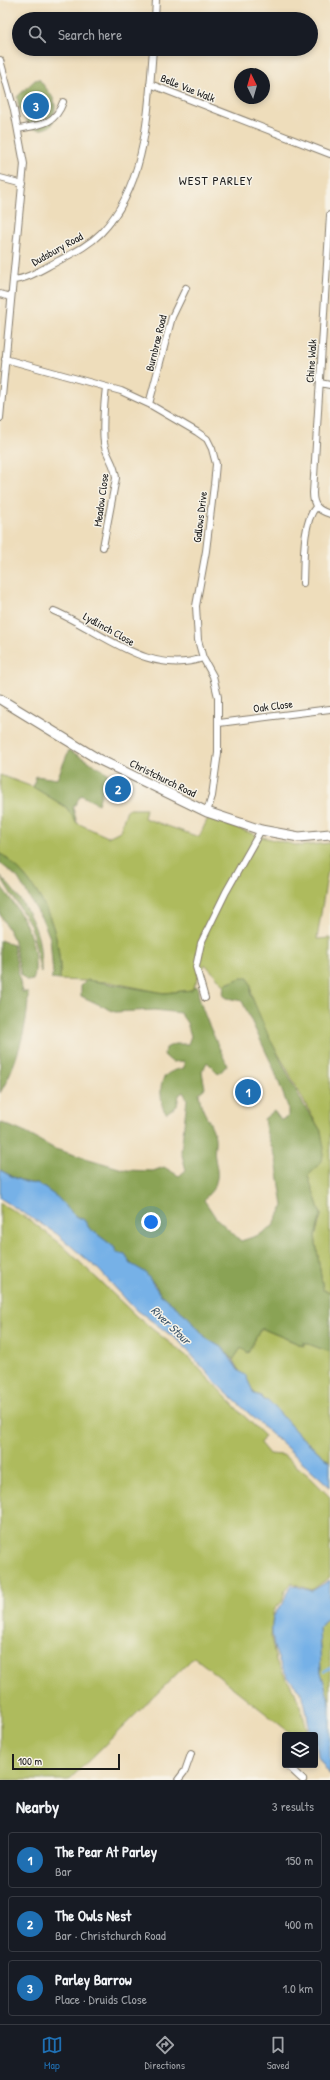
<!DOCTYPE html>
<html lang="en">
<head>
<meta charset="utf-8">
<style>
	:root { --surface:#171b24; --page:#242831; --text:#f1f3f6; --muted:#9ea1a6; --line:#363941; --accent:#1f6fb2 }
	body { margin:0; font-family:"Patrick Hand",sans-serif; background:var(--page); color:var(--text) }
	.controls { position:absolute; right:12px; bottom:12px; display:grid; overflow:hidden; border-radius:4px; box-shadow:0 2px 6px #0003 }
	.controls button { width:36px; height:36px; display:grid; place-items:center; padding:0; border:0; border-bottom:1px solid var(--line); background:var(--surface); color:var(--text); font:20px sans-serif }
	.compass { position:absolute; left:234px; top:68px; width:36px; height:36px; border-radius:50%; background:var(--surface); box-shadow:0 2px 6px #0003; rotate:355deg }
	.scale { position:absolute; left:12px; bottom:10px; width:108px; box-sizing:border-box; padding-left:4px; border:2px solid #1c1c1c; border-top:0; font-size:11px; line-height:14px; white-space:nowrap; color:#1c1c1c; -webkit-text-stroke:3px #f7f3e8; paint-order:stroke }
	.you { position:absolute; left:151px; top:1222px; width:14px; height:14px; margin:-10px; border:3px solid #fff; border-radius:50%; background:#1a73e8; box-shadow:0 0 0 6px #1a73e833 }
	.badge { display:grid; place-items:center; width:26px; height:26px; border-radius:50%; background:var(--accent); color:#fff; font-size:13px; font-weight:700 }
	.pin { position:absolute; translate:-50% -50%; border:2px solid #fff; box-shadow:0 1px 4px #0006 }
	.list { margin:0; padding:0; list-style:none }
	h2 { display:flex; justify-content:space-between; align-items:center; height:52px; margin:0; padding:0 16px; font-size:17px }
	h2 small { font-size:13px; font-weight:400; color:var(--muted) }
	.list li { display:grid; grid-template-columns:26px 1fr auto; gap:12px; align-items:center; box-sizing:border-box; height:56px; margin:0 8px 8px; padding:0 8px; border:1px solid var(--line); border-radius:4px }
	.list b { display:block; font-size:15px; white-space:nowrap }
	.list p { margin:0; font-size:13px; white-space:nowrap; color:var(--muted) }
	.list em { font-size:13px; font-style:normal; color:var(--muted) }
	.icon { flex:none; width:22px; height:22px; fill:none; stroke:currentColor; stroke-width:2; stroke-linecap:round; stroke-linejoin:round }
	.map { position:relative; flex:none; width:330px; height:1780px; overflow:hidden }
	.search { position:absolute; background:var(--surface); box-shadow:0 2px 6px #0003; left:12px; right:12px; top:12px; height:44px; display:flex; align-items:center; gap:10px; box-sizing:border-box; padding:0 14px; border-radius:22px; color:var(--muted); font-size:15px }
	.sheet { height:244px; background:var(--surface) }
	nav { display:flex; justify-content:space-around; align-items:center; box-sizing:border-box; height:56px; border-top:1px solid var(--line); background:var(--surface); font-size:11px; color:var(--muted) }
	nav a { display:grid; justify-items:center; gap:2px }
	nav .on { color:var(--accent) }
	.map>svg:first-child { display:block }
</style>
</head>
<body>
<div class="map">
<svg width="330" height="1780" viewBox="0 0 330 1780">
	<rect width="100%" height="100%" fill="#f7f3e8"/>
	<filter id="ink" filterUnits="userSpaceOnUse"><feTurbulence type="fractalNoise" baseFrequency=".025" numOctaves="2"/><feDisplacementMap in="SourceGraphic" scale="8" xChannelSelector="R" yChannelSelector="G"/><feConvolveMatrix kernelMatrix="1 2 1 2 8 2 1 2 1" color-interpolation-filters="sRGB"/></filter>
	<filter id="wash" filterUnits="userSpaceOnUse"><feTurbulence type="fractalNoise" baseFrequency=".012" numOctaves="4" result="noise"/><feDisplacementMap in="SourceGraphic" scale="16" xChannelSelector="R" yChannelSelector="G"/><feGaussianBlur stdDeviation="0.9" result="paint"/><feColorMatrix in="noise" values="0 0 0 0 0 0 0 0 0 0 0 0 0 0 0 0 0 1.4 0 .05"/><feComposite in="paint" operator="in"/></filter>
	<g filter="url(#wash)">
		<rect width="100%" height="100%" fill="#edb"/>
		<path fill="#aebb5d" stroke="#656c3c" d="M0,775L33,787L66,807L77,823L108,837L120,831L127,809H146L144,818L199,837L208,818L262,837L300,846L330,843V857L317,939L330,938V1292L323,1290L315,1236L321,1215L308,1176L314,1169L321,1131C308,1110 297,1089 286,1067C273,1045 251,1011 251,986L241,978L224,985L205,964L192,990L164,993L109,982L60,980C62,929 40,883 0,853Z
			M0,1203L31,1221L61,1244L137,1317L189,1358L241,1413L265,1436L260,1443L269,1454L283,1455L310,1477L330,1497V1577L312,1590L292,1583L285,1590L282,1602L276,1607L273,1613L271,1638L276,1661L297,1696L309,1735H293L194,1657L69,1780H0Z
			M261,1328L303,1346V1342L330,1352V1462L299,1435L269,1401L263,1400L261,1396L254,1394C249,1380 239,1373 233,1360L241,1348L248,1353Z
			M330,1615V1704L321,1672L319,1628Z"/>
		<path fill="#8aa354" stroke="#536038" d="M39,79C54,100 59,98 52,125C45,129 38,131 31,128L19,108L17,97L35,80Z
			M69,750L108,773L98,804L81,795L73,808L77,823L66,807L33,787L36,776L57,779Z
			M0,853C40,883 62,929 60,980L51,979L53,974L50,938L43,921L18,878L0,863Z
			M0,876C17,892 35,919 39,942C41,952 41,963 41,973L31,926Z
			M0,885C18,908 32,929 35,959C35,966 36,973 33,980L27,981L21,975L13,938L0,914Z
			M0,940L13,945L22,992H28C29,1023 16,1067 0,1093Z
			M241,978H248L251,986V995L268,1035L303,1104L321,1131L324,1148L322,1161L308,1176L321,1215L315,1236L323,1290L330,1292V1352L303,1342L304,1346L261,1328L248,1353L241,1348L233,1360L224,1349L207,1339L188,1317L160,1294L155,1284L131,1264L125,1255L117,1253L114,1247L89,1228L84,1220L74,1215L57,1197L37,1183C28,1186 10,1175 0,1170V1122L26,1133L55,1149L126,1170L153,1171L164,1167L179,1176L186,1170L181,1151L187,1099L183,1092L179,1095L177,1106L166,1113C161,1107 162,1103 161,1095C160,1076 166,1072 184,1068V1061L172,1062L164,1055L165,1048L175,1044H188L191,1036L187,1023L180,1013L155,1010L115,1012L81,996V986L87,980L164,993L192,990L194,986L198,987C196,1002 220,1048 227,1065L219,1074L207,1062L202,1072L205,1088L199,1093C201,1113 209,1117 214,1133C217,1142 213,1150 215,1158C216,1166 219,1174 216,1182C215,1189 208,1194 204,1200L216,1218L241,1241L259,1235L273,1226L283,1206L276,1159L266,1131L264,1119L274,1111L281,1120L288,1117V1107L273,1067L242,1001L227,998L223,995L224,985Z"/>
		<path fill="#76b1e7" stroke="#496682" d="M0,1170C9,1175 28,1186 37,1183L57,1197L74,1215L84,1220L89,1228L114,1247L117,1253L125,1255L131,1264L145,1272L160,1294L188,1317L207,1339L224,1349L238,1370L246,1376L254,1394L261,1396L263,1400L269,1401L299,1435L330,1462V1487L221,1388L180,1342L133,1307L99,1270L57,1234L0,1198Z
			M330,1580V1615L319,1628L321,1672L330,1704V1775L318,1757L315,1735H312C306,1722 308,1704 300,1691C297,1687 293,1684 290,1680C278,1664 266,1633 275,1613C277,1609 280,1607 283,1604C286,1598 285,1593 292,1585L312,1591Z"/>
		<g fill="none" stroke-linecap="round" stroke-linejoin="round">
			<path stroke="#76b1e7" stroke-width="2" d="M324,1671L330,1668"/>
		</g>
	</g>
	<g filter="url(#ink)">
		<g fill="none" stroke-linecap="round" stroke-linejoin="round">
			<g stroke="#857c6c" stroke-width="8">
				<path id="street" d="M155,19L156,0
					M0,60L14,110L24,164L13,280
					M150,84L330,154
					M18,129C40,125 55,125 63,102
					M0,178L23,184
					M330,215L313,493C313,506 318,510 330,514
					M0,294L11,297
					M5,359L121,391L149,404L197,432L207,439L212,449L216,464L214,485L206,551L196,606L198,640L203,658L213,676L218,697V753L212,796L207,812
					M320,383L330,385
					M149,404L172,317L186,288
					M0,418L13,280C28,279 44,268 58,261C73,253 88,246 101,233C147,185 148,111 153,49
					M103,547L116,478C115,463 106,456 104,443C102,425 104,405 106,387
					M303,583C304,564 302,522 316,507
					M54,611C102,631 148,677 203,658
					M219,723L330,709
					M205,998L196,967L201,943L226,892L261,830
					M287,1765L303,1780
					M178,1780L185,1771L191,1754"/>
			</g>
			<g stroke="#857c6c" stroke-width="11">
				<path id="secondary" d="M0,699L98,759L207,812L261,830L299,837L330,834"/>
			</g>
			<use href="#street" stroke="#fff" stroke-width="6"/>
			<use href="#secondary" stroke="#fff" stroke-width="9"/>
		</g>
	</g>
	<g text-anchor="middle" dominant-baseline="central" stroke-width="3" stroke-linejoin="round" paint-order="stroke">
		<g font-size="11" fill="#1c1c1c" stroke="#f7f3e8">
			<text transform="translate(188 88) rotate(22)">Belle Vue Walk</text>
			<text transform="translate(57 249) rotate(-29)">Dudsbury Road</text>
			<text transform="translate(156 343) rotate(-76)">Burnbrae Road</text>
			<text transform="translate(311 361) rotate(-86)">Chine Walk</text>
			<text transform="translate(101 500) rotate(-82)">Meadow Close</text>
			<text transform="translate(200 517) rotate(-83)">Gallows Drive</text>
			<text transform="translate(109 629) rotate(29)">Lydlinch Close</text>
			<text transform="translate(273 706) rotate(-7)">Oak Close</text>
			<text transform="translate(163 778) rotate(26)">Christchurch Road</text>
		</g>
		<g font-size="12" font-style="italic" fill="#40586d" stroke="#f7f3e8">
			<text transform="translate(171 1325) rotate(44)">River Stour</text>
		</g>
		<g font-size="13" letter-spacing="1" fill="#1c1c1c" stroke="#f7f3e8">
			<text x="216" y="180">WEST PARLEY</text>
		</g>
	</g>
</svg>
<div class="controls">
<button><svg class="icon" aria-label="layers" viewBox="0 0 24 24"><path d="M12 4l9 5-9 5-9-5zM3 14l9 5 9-5"/></svg></button>
</div>
<svg class="compass" viewBox="-18 -18 36 36"><path d="M0-13l5 13h-10z" fill="#e53935"/><path d="M0 13l5-13h-10z" fill="#9ea1a6"/></svg>
<div class="scale">100 m</div>
<div class="you"></div>
<div class="pin badge" style="left:248px;top:1092px">1</div>
<div class="pin badge" style="left:118px;top:789px">2</div>
<div class="pin badge" style="left:36px;top:106px">3</div>
<div class="search"><svg class="icon" aria-label="search" viewBox="0 0 24 24"><circle cx="10" cy="10" r="6"/><path d="M15 15l6 6"/></svg>Search here</div>
</div>
<section class="sheet">
<h2>Nearby<small>3 results</small></h2>
<ul class="list">
<li><span class="badge">1</span><div><b>The Pear At Parley</b><p>Bar</p></div><em>150 m</em></li>
<li><span class="badge">2</span><div><b>The Owls Nest</b><p>Bar · Christchurch Road</p></div><em>400 m</em></li>
<li><span class="badge">3</span><div><b>Parley Barrow</b><p>Place · Druids Close</p></div><em>1.0 km</em></li>
</ul>
</section>
<nav>
<a class="on"><svg class="icon" aria-label="map" viewBox="0 0 24 24"><path d="M3 6l6-2 6 2 6-2v14l-6 2-6-2-6 2zM9 4v14M15 6v14"/></svg>Map</a>
<a><svg class="icon" aria-label="directions" viewBox="0 0 24 24"><path d="M12 3l9 9-9 9-9-9zM9 14v-3h6M13 9l2 2-2 2"/></svg>Directions</a>
<a><svg class="icon" aria-label="saved" viewBox="0 0 24 24"><path d="M7 4h10v16l-5-4-5 4z"/></svg>Saved</a>
</nav>
</body>
</html>
